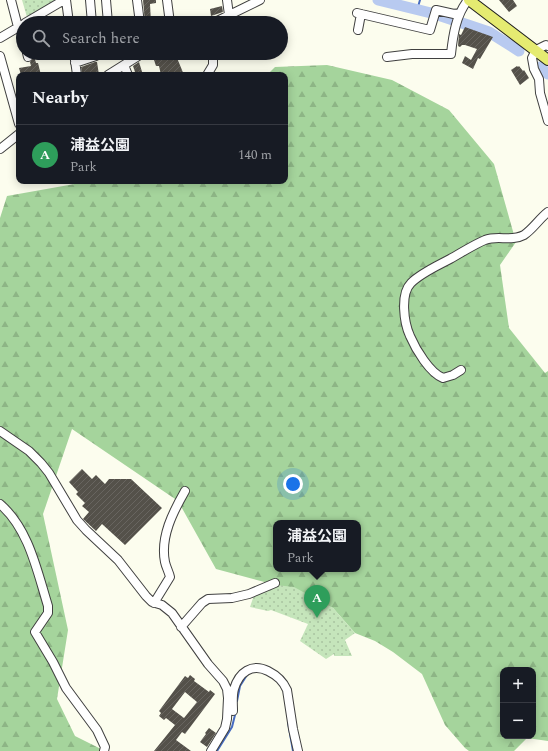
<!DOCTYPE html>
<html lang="en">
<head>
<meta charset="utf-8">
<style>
	:root { --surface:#171b24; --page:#242831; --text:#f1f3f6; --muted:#9ea1a6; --line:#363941; --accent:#db2777 }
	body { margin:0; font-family:Spectral,"Noto Sans JP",serif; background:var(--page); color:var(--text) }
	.controls { position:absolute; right:12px; bottom:12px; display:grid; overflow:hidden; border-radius:8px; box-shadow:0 2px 10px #0003 }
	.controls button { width:36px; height:36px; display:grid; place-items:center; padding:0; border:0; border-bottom:1px solid var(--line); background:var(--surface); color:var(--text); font:20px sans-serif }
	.you { position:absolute; left:293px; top:484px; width:14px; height:14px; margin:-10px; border:3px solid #fff; border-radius:50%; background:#1a73e8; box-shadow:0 0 0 6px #1a73e833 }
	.badge { display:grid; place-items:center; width:26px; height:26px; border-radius:50%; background:var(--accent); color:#fff; font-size:13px; font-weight:700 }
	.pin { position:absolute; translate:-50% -33px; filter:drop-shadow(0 1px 2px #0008) }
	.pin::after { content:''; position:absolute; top:21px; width:14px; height:12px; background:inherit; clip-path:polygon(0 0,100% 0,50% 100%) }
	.popup { position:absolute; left:273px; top:520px; width:88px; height:52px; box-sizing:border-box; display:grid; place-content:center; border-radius:8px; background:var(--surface); filter:drop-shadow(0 1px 3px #0005); font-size:13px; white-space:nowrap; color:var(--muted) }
	.popup b { font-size:15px; color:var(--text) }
	.popup::after { content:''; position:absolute; left:50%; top:100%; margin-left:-8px; border:8px solid transparent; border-top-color:var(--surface) }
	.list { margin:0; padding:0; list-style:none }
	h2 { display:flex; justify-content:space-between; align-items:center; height:52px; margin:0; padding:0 16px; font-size:17px }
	h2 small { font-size:13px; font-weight:400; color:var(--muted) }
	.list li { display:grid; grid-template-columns:26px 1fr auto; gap:12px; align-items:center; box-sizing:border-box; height:60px; padding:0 16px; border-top:1px solid var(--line) }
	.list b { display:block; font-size:15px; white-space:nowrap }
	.list p { margin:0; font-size:13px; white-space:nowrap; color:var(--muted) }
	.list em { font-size:13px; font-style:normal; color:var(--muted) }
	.icon { flex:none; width:22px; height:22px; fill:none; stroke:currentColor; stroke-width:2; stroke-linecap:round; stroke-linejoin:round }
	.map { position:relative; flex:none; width:548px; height:751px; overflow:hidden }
	.search { position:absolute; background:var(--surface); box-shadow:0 2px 10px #0003; left:16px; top:16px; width:272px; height:44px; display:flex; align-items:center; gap:10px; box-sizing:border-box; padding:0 14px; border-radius:22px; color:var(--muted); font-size:15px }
	.panel { position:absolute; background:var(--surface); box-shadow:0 2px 10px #0003; left:16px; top:72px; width:272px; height:112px; border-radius:8px }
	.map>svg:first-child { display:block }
</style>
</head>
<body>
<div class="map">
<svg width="548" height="751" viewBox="0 0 548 751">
	<defs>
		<pattern id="forest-firs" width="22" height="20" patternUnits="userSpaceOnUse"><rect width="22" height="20" fill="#a5d49c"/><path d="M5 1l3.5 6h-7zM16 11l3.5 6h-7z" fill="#8db585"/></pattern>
		<pattern id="park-dots" width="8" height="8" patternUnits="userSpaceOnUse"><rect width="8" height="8" fill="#c5e5bb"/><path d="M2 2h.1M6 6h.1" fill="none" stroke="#a8c3a0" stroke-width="1.8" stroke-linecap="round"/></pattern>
		<pattern id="building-hatch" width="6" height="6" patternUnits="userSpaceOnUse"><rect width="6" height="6" fill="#54514a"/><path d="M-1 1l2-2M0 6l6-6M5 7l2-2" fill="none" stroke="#686560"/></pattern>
	</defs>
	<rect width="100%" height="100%" fill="#fcfdee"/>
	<path fill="url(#forest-firs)" fill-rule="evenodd" d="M327,65L392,80L449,110L494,164L516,242L500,265L509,328L545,373L548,371V741L527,738L514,751H469L465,748L445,725L422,674L393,652L375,641L355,633L333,608L276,585L216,569L178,501L72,429L43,514L68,630L57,699L75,736L105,751H0V218L7,196L80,183L137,181H285V75H267L275,67ZM276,523H358V569H276ZM503,670H533V736H503Z"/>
	<path fill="url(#park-dots)" d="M22,0H55L27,17Z
		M276,585L294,587L333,608L355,633L345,640L352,656H334V654L326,659L300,641L308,624L271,610L268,611L250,607L254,595Z"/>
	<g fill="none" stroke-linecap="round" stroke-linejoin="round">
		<path stroke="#466bc0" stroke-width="2" d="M417,10L420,0
			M237,701L240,686L247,675
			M288,722L293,751
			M217,751L232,727L236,711"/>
		<path stroke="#b8caf0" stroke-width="11" d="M378,0L435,14L489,32L519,51
			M540,67L548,74"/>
	</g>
	<path fill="url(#building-hatch)" fill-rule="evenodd" d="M143,0H156V3L150,4L151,23H145Z
		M499,0H513L517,6L509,12Z
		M222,6L223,12L211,16L210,9Z
		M465,27L493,37L480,59L478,58L473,69L462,63L465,56L471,60L477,49L465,45H462L460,47L458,46L459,34L461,35Z
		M33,53L36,63H38L41,75H21L19,68L31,66L30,62L33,58Z
		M168,53H175L184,75H161L159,66H156L154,60Z
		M95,62H97L99,75H82L81,67Z
		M139,62L143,75H136L133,66Z
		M517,66L518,67L519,66L523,71L524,70L529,78L520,85L511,70Z
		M82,469L92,479L96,475L105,484L109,479H131L162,508L125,545L102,524L96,531L83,519L89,512L82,506L85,503L76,494L78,492L69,482Z
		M190,675L195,679L194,681L209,692L210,690L215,694L185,734L182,732L176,740L191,751H154L175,725L166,718L164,720L159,716L161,713L159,711L185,676L188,678ZM185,692L197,702L184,718L172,709Z
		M209,728L216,733L207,747L200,742L206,734L205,733Z"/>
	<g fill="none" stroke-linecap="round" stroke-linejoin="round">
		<g stroke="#404040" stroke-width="10">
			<path id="minor" d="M11,0L18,27
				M66,0L69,23
				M90,0L92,23
				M106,0L108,23
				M137,0L140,23
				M167,0L170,23
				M227,0L229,15
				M357,13L430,30L436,10L454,14L460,13
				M25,23L64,0
				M213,23L260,0
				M358,30L361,14
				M0,38L22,25
				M548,46L546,45L536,50L532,58L534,69L539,79L540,93L548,121
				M27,53L28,57
				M74,53L77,75
				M0,56L19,124
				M387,57L412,54H451C453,35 456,15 468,0
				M75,63L96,56L95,53
				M124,65L128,75
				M108,75L143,53
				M207,75L213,65V53
				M0,149L19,134
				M461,370L453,375L443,378C430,373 416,350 410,336C404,323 400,294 411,283C421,273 437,266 450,259C461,253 473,245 485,240C498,235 511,242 524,235C533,229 539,219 548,212
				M0,431L29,451L41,463L49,473L77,520L86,530L118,560L146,596L152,602L162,605L172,613L208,664L223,681L227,689L228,698L227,719L225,728L211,751
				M0,504C29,529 37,571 48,606V613L35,632L53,662L66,688L97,730L105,747L104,751
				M154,603L170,577C169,572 166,567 165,562C160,537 173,512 185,491
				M181,627L202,603L208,599L232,598L249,594L275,583
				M233,711C233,704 232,696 234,689C239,672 252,663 268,671C278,676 283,681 287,690L293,729L298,751"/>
		</g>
		<g stroke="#1e1e1e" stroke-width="12">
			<path id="major" d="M469,0L548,60"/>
		</g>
		<use href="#minor" stroke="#fff" stroke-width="8"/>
		<use href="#major" stroke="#e5eb71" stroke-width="10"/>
	</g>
</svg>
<div class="controls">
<button>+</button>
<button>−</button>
</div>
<div class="you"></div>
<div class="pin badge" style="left:317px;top:618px;background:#2e9e5b">A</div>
<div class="popup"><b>浦益公園</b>Park</div>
<div class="search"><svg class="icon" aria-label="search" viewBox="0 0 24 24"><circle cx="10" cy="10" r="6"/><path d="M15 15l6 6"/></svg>Search here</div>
<section class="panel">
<h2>Nearby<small></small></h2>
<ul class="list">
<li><span class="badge" style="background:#2e9e5b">A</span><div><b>浦益公園</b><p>Park</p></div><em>140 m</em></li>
</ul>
</section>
</div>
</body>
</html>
